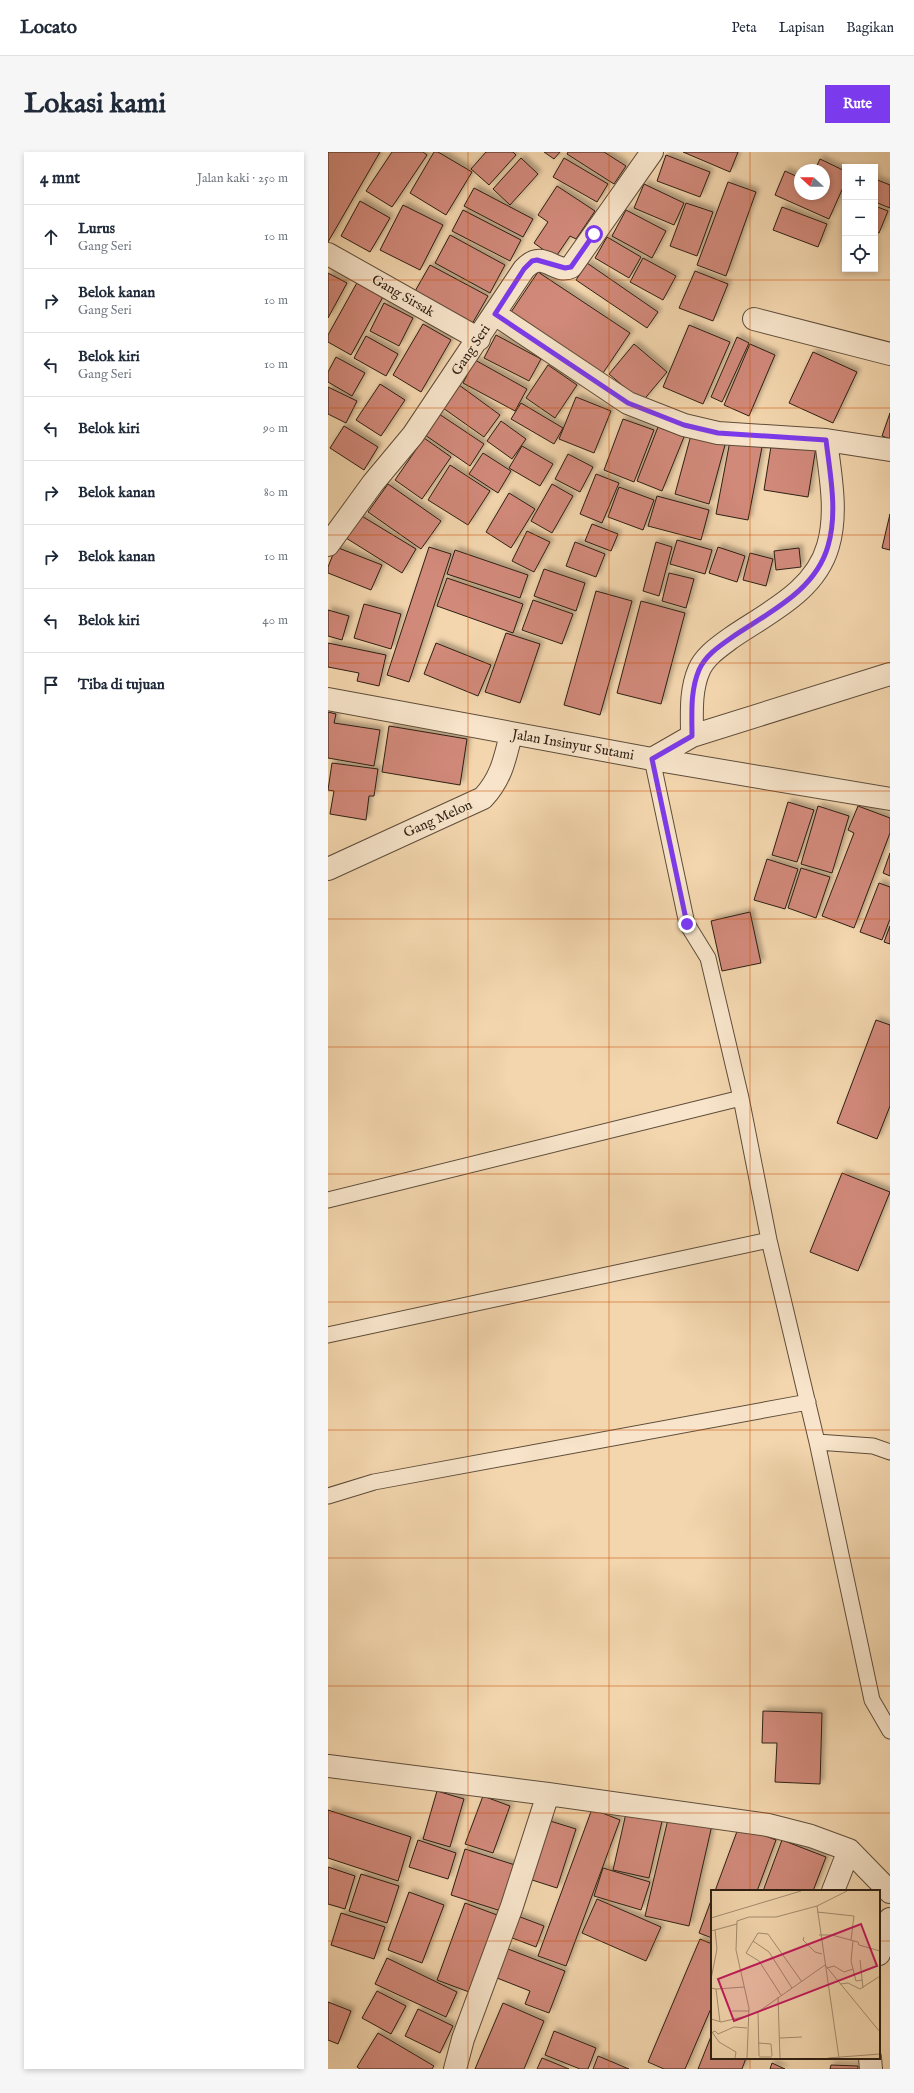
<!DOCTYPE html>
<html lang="id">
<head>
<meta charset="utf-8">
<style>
	:root { --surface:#fff; --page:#f6f6f7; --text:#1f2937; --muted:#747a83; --line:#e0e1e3; --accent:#7c3aed }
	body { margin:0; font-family:"IM FELL English",serif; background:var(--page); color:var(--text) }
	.controls { position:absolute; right:12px; top:12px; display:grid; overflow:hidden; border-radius:0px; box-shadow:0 2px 6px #0003 }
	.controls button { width:36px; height:36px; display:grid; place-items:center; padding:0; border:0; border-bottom:1px solid var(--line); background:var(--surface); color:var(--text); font:20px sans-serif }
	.compass { position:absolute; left:466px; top:12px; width:36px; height:36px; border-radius:50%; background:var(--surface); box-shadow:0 2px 6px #0003; rotate:291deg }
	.stop { position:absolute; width:12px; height:12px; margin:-9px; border:3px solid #7c3aed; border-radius:50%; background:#fff }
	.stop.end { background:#7c3aed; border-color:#fff; box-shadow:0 1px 4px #0008 }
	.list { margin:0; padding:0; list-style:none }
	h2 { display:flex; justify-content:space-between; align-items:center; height:52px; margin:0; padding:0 16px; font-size:17px }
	h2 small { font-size:13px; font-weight:400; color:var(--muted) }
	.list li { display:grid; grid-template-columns:26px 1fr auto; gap:12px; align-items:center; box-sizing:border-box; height:64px; padding:0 16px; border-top:1px solid var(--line) }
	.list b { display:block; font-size:15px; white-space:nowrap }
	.list p { margin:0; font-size:13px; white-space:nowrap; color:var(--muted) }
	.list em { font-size:13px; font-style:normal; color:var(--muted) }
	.icon { flex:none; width:22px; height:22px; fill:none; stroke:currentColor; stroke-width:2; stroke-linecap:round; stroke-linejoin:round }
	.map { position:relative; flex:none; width:562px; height:1917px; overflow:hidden; border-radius:0px }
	header { display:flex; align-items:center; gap:24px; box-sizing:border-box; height:56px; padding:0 20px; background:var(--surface); border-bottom:1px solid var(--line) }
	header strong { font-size:19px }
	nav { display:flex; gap:22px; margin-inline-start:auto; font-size:14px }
	.intro { display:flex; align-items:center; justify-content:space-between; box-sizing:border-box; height:96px; padding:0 24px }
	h1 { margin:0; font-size:28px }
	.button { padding:10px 18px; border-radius:0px; background:var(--accent); color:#fff; font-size:14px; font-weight:700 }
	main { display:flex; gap:24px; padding:0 24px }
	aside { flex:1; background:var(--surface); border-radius:0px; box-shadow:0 2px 6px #0003 }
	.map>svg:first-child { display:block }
</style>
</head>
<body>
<header>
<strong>Locato</strong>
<nav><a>Peta</a><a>Lapisan</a><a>Bagikan</a></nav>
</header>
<div class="intro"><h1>Lokasi kami</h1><a class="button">Rute</a></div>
<main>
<aside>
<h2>4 mnt<small>Jalan kaki · 250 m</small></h2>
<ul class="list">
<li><svg class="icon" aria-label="ahead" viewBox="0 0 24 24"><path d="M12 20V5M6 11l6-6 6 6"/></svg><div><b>Lurus</b><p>Gang Seri</p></div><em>10 m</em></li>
<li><svg class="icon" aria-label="right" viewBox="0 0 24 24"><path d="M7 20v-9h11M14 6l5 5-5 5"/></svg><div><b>Belok kanan</b><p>Gang Seri</p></div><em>10 m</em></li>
<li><svg class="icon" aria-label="left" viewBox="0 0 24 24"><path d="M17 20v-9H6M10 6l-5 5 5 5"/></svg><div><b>Belok kiri</b><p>Gang Seri</p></div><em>10 m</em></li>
<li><svg class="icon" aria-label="left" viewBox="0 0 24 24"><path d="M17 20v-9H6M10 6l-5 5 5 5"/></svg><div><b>Belok kiri</b></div><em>90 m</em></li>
<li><svg class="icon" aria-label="right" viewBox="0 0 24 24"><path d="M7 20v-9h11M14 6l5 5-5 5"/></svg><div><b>Belok kanan</b></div><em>80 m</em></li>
<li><svg class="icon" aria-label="right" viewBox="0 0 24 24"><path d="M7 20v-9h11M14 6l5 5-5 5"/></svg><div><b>Belok kanan</b></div><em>10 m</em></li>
<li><svg class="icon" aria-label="left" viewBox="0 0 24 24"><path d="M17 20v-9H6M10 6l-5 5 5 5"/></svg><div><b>Belok kiri</b></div><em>40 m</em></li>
<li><svg class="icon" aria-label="arrive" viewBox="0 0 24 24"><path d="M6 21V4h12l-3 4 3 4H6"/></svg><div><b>Tiba di tujuan</b></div></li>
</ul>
</aside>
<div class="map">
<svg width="562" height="1917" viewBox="0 0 562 1917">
	<defs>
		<filter id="shadow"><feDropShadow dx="3.5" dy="-3.5" stdDeviation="2" flood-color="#0004"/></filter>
	</defs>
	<rect width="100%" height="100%" fill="#f3d6ae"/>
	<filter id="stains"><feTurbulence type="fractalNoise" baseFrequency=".005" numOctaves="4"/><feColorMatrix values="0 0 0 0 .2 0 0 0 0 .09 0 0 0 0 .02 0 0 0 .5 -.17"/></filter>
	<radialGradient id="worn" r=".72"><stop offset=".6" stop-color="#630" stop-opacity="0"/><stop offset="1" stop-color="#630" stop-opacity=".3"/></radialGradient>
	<path fill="#d1897a" stroke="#2e1f13" filter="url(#shadow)" d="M0,0H52L0,90Z
		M64,0H95L99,3L64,55L38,39Z
		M106,0H110L144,20L118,63L82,41Z
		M158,0H185L188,3L161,33L143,17Z
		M216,0H232L226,7Z
		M240,0H276L298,14L286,32L239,2Z
		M355,0H410L402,20Z
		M338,3L382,20L372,45L329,29Z
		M193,6L210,22L182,53L165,37Z
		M236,6L280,32L269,50L225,25Z
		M492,7L517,19V31L501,67L447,43L457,19L472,26V42H496V18H487Z
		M547,27L562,33V56L547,50Z
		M400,30L428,40L398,124L369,113Z
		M316,32L356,51L346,73L306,56Z
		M229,34L267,59L248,87L242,84L227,106L206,91L220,70L210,63Z
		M146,36L205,67L195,85L136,54Z
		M32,49L62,66L42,100L13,84Z
		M358,51L385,60L369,104L342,94Z
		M75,53L115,73L92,118L52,98Z
		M547,54L560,59L551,81L547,80Z
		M454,55L499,72L490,95L445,78Z
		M135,58L193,88L182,109L124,79Z
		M298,58L338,79L324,106L284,84Z
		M122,83L177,113L162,141L107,111Z
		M279,85L313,105L301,126L267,106Z
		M315,106L348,124L335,148L302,130Z
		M259,111L330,160L319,176L248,128Z
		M102,113L160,144L144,172L86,141Z
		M367,119L400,132L385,169L351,156Z
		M210,120L302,181L275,221L183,160Z
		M0,121L19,131L0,166Z
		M30,129L56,143L23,203L0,190V183Z
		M56,151L85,166L71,194L42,179Z
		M95,172L123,188L93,240L65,223Z
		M361,173L402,190L375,252L335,235Z
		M168,183L213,207L201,229L156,206Z
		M38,184L70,202L58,224L26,206Z
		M409,185L421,191L394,250L383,245Z
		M306,192L339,220L314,250L281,222Z
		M422,192L447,203L421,264L396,253Z
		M485,200L529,220L505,271L461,251Z
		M8,205L37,221L24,244L0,230V220Z
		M147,208L199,237L187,259L135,231Z
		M220,213L249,233L227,266L198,246Z
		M52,232L77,248L53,284L28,268Z
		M131,233L172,263L156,285L115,256Z
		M0,235L29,249L18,271L0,262Z
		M248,245L283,259L266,301L231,287Z
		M193,251L235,276L226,292L183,267Z
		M562,261V287L554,284Z
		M111,262L156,292L142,314L97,283Z
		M295,267L326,278L306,330L276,318Z
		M173,269L198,287L184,307L159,289Z
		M16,274L50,295L36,318L2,296Z
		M330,275L356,285L334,339L309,329Z
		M363,283L397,293L381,352L347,342Z
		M96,286L123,305L94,347L67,328Z
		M444,288L488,295L480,345L436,338Z
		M402,289L434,295L420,368L388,362Z
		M194,294L225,312L212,334L181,316Z
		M155,301L183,319L170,341L141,322Z
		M240,302L265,315L252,340L227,327Z
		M122,313L162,339L140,373L100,348Z
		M268,322L291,331L274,371L252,362Z
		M60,332L113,369L93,397L40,360Z
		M224,332L245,344L224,381L203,369Z
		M291,335L326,348L315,378L280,365Z
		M181,341L207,357L183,396L158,380Z
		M329,344L381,358L373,388L320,374Z
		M562,362V398L554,396Z
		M32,363L88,397L74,421L18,386Z
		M264,372L290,382L283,399L257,389Z
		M199,379L222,390L206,420L184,409Z
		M349,388L384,398L377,422L342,412Z
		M247,390L277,402L268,425L238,414Z
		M328,390L344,395L331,444L315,439Z
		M8,395L54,413L43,438L0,421V415Z
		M101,395L123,402L81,530L59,523Z
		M390,395L417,404L409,430L381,421Z
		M471,396L473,415L448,418L446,399Z
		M127,398L200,423L192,446L119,422Z
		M422,401L445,407L438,434L415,428Z
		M216,417L257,431L248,459L206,444Z
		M341,421L366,427L358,456L334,449Z
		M119,426L195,452L185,481L109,454Z
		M268,439L304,449L272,563L236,553Z
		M205,448L245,462L234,492L194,478Z
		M313,449L357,461L333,552L289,541Z
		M36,452L73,462L63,497L26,486Z
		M0,458L21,464L14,488L0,484Z
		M178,481L212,492L192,551L157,540Z
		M0,491L58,503L51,534L29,529L31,521L0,515Z
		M108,491L163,513L150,544L96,522Z
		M0,560L8,562L6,571L52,578L46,614L0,606Z
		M61,574L139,587L132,633L54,620Z
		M4,611L50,617L46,644H41L38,668L2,662L6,639L0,638Z
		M460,650L486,658L469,710L444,703Z
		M490,654L521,664L504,721L473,712Z
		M530,654L562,666V681L526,776L494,764L526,681L520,678Z
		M562,701V724L555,721Z
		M439,707L470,717L457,757L426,748Z
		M473,716L502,725L488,766L460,756Z
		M551,731L562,735V767L554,788L532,780Z
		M422,760L433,811L394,819L383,769Z
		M562,774V792L556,790Z
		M548,868L562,873V954L549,987L509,971Z
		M514,1021L562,1040L530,1119L482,1100Z
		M435,1559L494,1561L492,1632L447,1630L449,1591H434Z
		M109,1639L136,1647L122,1695L95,1687Z
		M155,1644L182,1654L165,1701L137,1692Z
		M264,1657L292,1668L238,1814L210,1804Z
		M299,1657L335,1665L321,1726L285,1718Z
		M0,1658L83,1685L70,1729L0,1706Z
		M341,1663L384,1673L361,1774L317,1764Z
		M219,1668L248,1677L229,1736L201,1727Z
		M411,1674L448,1688L429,1739H387Z
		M90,1688L128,1701L120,1727L81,1715Z
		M454,1688L498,1705L485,1739H435Z
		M137,1697L187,1713L173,1759L123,1743Z
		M0,1715L27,1724L17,1757L0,1752Z
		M275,1716L322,1730L313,1758L266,1744Z
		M33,1722L71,1734L59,1771L21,1759Z
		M81,1740L116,1753L94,1811L60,1798Z
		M384,1746V1786L371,1781Z
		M269,1747L333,1775L318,1809L254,1781Z
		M137,1751L169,1763L141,1840L109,1828Z
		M13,1761L57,1775L46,1807L3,1793Z
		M187,1763L216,1774L208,1795L179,1784Z
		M372,1787L384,1792V1854L357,1917H336L320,1910Z
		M180,1797L237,1819L221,1861L197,1852L202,1839L169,1826Z
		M59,1806L129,1840L118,1865L47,1832Z
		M49,1839L78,1854L63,1882L34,1866Z
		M0,1850L23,1859L10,1892L0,1888Z
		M175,1851L216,1869L196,1917H147Z
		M90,1857L125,1874L112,1901L77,1884Z
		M226,1879L268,1896L260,1917H252L217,1903Z
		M50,1881L106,1914L104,1917H32L29,1915Z
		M384,1882V1906H418L414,1917H370Z
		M270,1904L301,1917H265Z
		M214,1906L241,1917H209Z
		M444,1911L457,1917H442Z
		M503,1913L530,1914V1917H502Z"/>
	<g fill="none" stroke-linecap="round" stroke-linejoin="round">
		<g stroke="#5f4d3a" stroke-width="17">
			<path id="lane" d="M324,607L359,772L380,806L413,946L441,1088L489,1290L544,1548L562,1579
				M0,1048L413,946
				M0,1183L441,1088
				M489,1290L545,1294L562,1300
				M0,1344L46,1330L480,1250"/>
		</g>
		<g stroke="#5f4d3a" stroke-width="24">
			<path id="street" d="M0,102L151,187
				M167,162L300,251L356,273L390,281L498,288L562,298
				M426,167L562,202
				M0,393L45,331L85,283L196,117C216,96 226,123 243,115L324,0
				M0,547L324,607L562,647
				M364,584C364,562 362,539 371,518C377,504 391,495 403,486C439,461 487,440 500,394C510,360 502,322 498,288
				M324,607L364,584L562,522
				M0,717L155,646C173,627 177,607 183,582
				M0,1614L220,1642L440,1673L483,1684L521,1698L562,1740
				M505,1739L521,1698
				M551,1802L562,1767
				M542,1906L543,1917
				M127,1917L135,1887L184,1754L220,1642"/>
		</g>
		<use href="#lane" stroke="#f7e4ca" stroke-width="15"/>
		<use href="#street" stroke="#f7e4ca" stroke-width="22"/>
	</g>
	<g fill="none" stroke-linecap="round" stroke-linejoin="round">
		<path stroke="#7c3aed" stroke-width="5" d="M266,82L243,115L237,116L209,108L204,109L196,117L167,162L300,251L356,273L390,281L498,288C502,322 510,360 500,394C487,440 439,461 403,486C390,495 377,504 371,518C362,539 364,562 364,584L324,607L359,772"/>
	</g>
	<path fill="none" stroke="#cc500d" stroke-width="1" stroke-opacity="0.55" d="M140,0V1917M281,0V1917M422,0V1739M0,128H562M0,256H562M0,383H562M0,511H562M0,639H562M0,767H562M0,895H562M0,1022H562M0,1150H562M0,1278H562M0,1406H562M0,1534H562M0,1661H562M0,1789H384M551,1789H562M422,1906V1917"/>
	<g text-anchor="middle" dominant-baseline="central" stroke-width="3" stroke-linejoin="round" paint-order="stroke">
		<g font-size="14" fill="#2e1f13" stroke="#f7e4ca">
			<text transform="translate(75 144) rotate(30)">Gang Sirsak</text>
			<text transform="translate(143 198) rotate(-56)">Gang Seri</text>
			<text transform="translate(245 593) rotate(10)">Jalan Insinyur Sutami</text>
			<text transform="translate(110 667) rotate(-24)">Gang Melon</text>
		</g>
	</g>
	<g transform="translate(383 1738)">
		<rect width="169" height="169" fill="#f3d6ae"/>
		<path fill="none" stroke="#a48d70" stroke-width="1" d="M106,22L143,26L140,50M0,28L90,1M0,41L26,34M108,45H121L147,52L148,55L169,61M93,47L92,50L104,62L111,64M42,51L58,62L81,98M142,51L140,71L145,91L151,90M149,70L152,98M116,78L123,76L133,82L142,79M0,89L6,59L4,40M129,94L137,93L149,99L169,86M0,98L5,99L9,132M5,99L33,97M70,105L48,71L35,63L47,43L57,44L91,92M67,107L69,168M21,121H38M0,129L10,132L36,126M1,142L8,152L25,162L24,168M0,143L4,141L7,144L23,137L36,138M69,148L91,147M47,153L60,154L61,166M48,166L47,122L114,75L169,142M48,167H61M36,168L38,118L25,60L26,31L38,27H65L106,16M117,168L169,164M128,168L106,16L136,1"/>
		<path fill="#c2185b" fill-opacity="0.15" stroke="#c2185b" stroke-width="2" d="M150,34L166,76L23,131L7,89Z"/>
		<rect width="169" height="169" fill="none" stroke="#2e1f13" stroke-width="2"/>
	</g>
	<rect width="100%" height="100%" filter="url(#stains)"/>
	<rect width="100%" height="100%" fill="url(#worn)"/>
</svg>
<div class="controls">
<button>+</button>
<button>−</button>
<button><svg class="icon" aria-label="locate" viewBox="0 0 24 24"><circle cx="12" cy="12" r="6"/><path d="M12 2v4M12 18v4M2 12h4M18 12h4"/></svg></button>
</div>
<svg class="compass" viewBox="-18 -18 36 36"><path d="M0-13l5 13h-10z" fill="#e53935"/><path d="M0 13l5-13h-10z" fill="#747a83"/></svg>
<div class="stop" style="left:266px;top:82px"></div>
<div class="stop end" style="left:359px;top:772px"></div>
</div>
</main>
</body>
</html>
